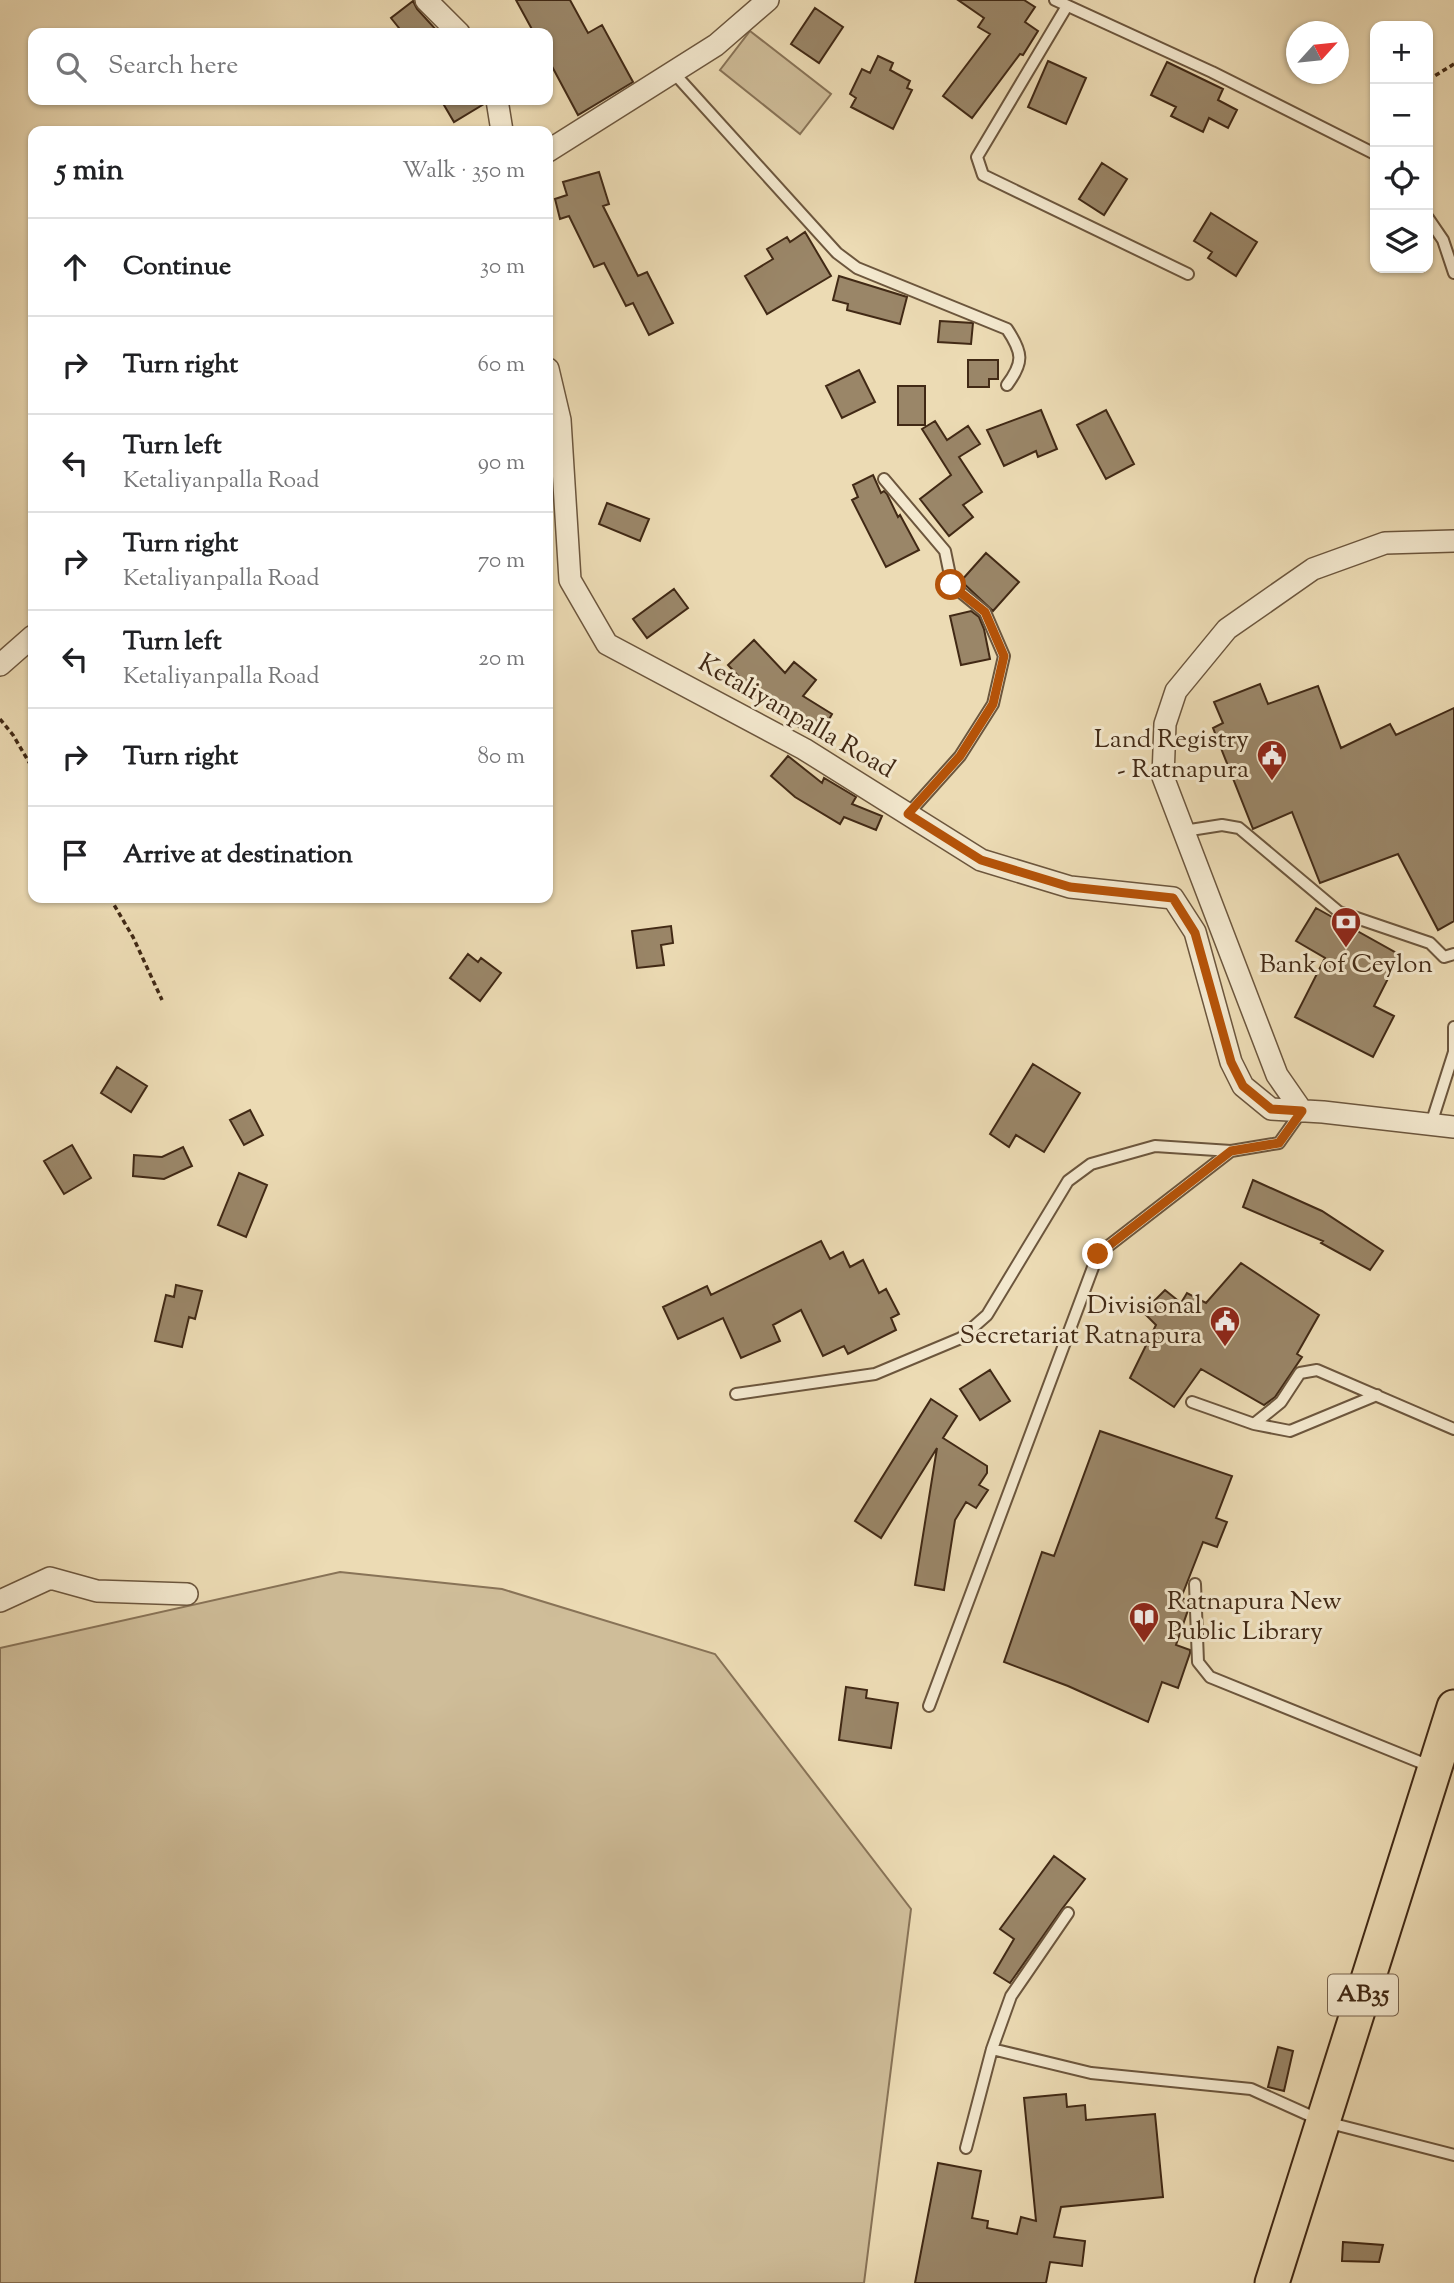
<!DOCTYPE html>
<html lang="en">
<head>
<meta charset="utf-8">
<style>
	:root { --surface:#fff; --page:#f6f6f6; --text:#202124; --muted:#757577; --line:#e0e0e0 }
	body { margin:0; font-family:"Sorts Mill Goudy",serif; background:var(--page); color:var(--text) }
	.controls { position:absolute; right:21px; top:21px; display:grid; overflow:hidden; border-radius:14px; box-shadow:0 2px 5px #0004 }
	.controls button { width:63px; height:63px; display:grid; place-items:center; padding:0; border:0; border-bottom:2px solid var(--line); background:var(--surface); color:var(--text); font:35px sans-serif }
	.compass { position:absolute; left:1286px; top:21px; width:63px; height:63px; border-radius:50%; background:var(--surface); box-shadow:0 2px 5px #0004; rotate:63deg }
	.stop { position:absolute; width:21px; height:21px; margin:-16px; border:5px solid #b45309; border-radius:50%; background:#fff }
	.stop.end { background:#b45309; border-color:#fff; box-shadow:0 2px 7px #0008 }
	.list { margin:0; padding:0; list-style:none }
	h2 { display:flex; justify-content:space-between; align-items:center; height:91px; margin:0; padding:0 28px; font-size:30px }
	h2 small { font-size:23px; font-weight:400; color:var(--muted) }
	.list li { display:grid; grid-template-columns:46px 1fr auto; gap:21px; align-items:center; box-sizing:border-box; height:98px; padding:0 28px; border-top:2px solid var(--line) }
	.list b { display:block; font-size:26px; white-space:nowrap }
	.list p { margin:0; font-size:23px; white-space:nowrap; color:var(--muted) }
	.list em { font-size:23px; font-style:normal; color:var(--muted) }
	.icon { flex:none; width:38px; height:38px; fill:none; stroke:currentColor; stroke-width:2; stroke-linecap:round; stroke-linejoin:round }
	.map { position:relative; flex:none; width:1454px; height:2283px; overflow:hidden }
	.search { position:absolute; background:var(--surface); box-shadow:0 2px 5px #0004; left:28px; top:28px; width:525px; height:77px; display:flex; align-items:center; gap:18px; box-sizing:border-box; padding:0 24px; border-radius:14px; color:var(--muted); font-size:26px }
	.panel { position:absolute; background:var(--surface); box-shadow:0 2px 5px #0004; left:28px; top:126px; width:525px; height:777px; border-radius:14px }
	.map>svg:first-child { display:block }
</style>
</head>
<body>
<div class="map">
<svg width="1454" height="2283" viewBox="0 0 1454 2283">
	<rect width="100%" height="100%" fill="#ecdbb4"/>
	<filter id="stains"><feTurbulence type="fractalNoise" baseFrequency=".00286" numOctaves="4"/><feColorMatrix values="0 0 0 0 .2 0 0 0 0 .09 0 0 0 0 .02 0 0 0 .5 -.17"/></filter>
	<radialGradient id="worn" r=".72"><stop offset=".6" stop-color="#630" stop-opacity="0"/><stop offset="1" stop-color="#630" stop-opacity=".3"/></radialGradient>
	<path fill="#cfbd99" stroke="#887357" stroke-width="2" d="M750,31L831,94L800,134L720,70Z
		M340,1572L502,1589L715,1654L911,1909L864,2283H0V1648Z"/>
	<path fill="#9a8668" stroke="#412915" stroke-width="2" d="M516,0H570L588,33L602,25L633,82L578,115L548,59V33H534Z
		M958,0H1024L1035,7L1025,22L1038,31L1023,55L1020,54L972,118L943,96L990,34L978,27L984,18Z
		M413,1L417,9L439,33H403L391,18Z
		M815,8L843,27L819,63L791,44Z
		M878,56L893,63L890,70L910,81L907,88L912,90L893,129L851,107L856,98L850,94L862,69L870,73Z
		M1048,61L1086,78L1066,124L1028,107Z
		M1167,62L1223,89L1218,100L1237,110L1228,128L1209,118L1203,132L1171,116L1176,107L1151,95Z
		M441,100H484V104L454,122Z
		M1102,163L1127,179L1104,215L1079,199Z
		M599,172L609,204L603,206L638,276L647,272L673,323L649,335L633,303L626,306L604,263L594,267L569,216L560,219L555,199L567,195L563,182Z
		M1211,213L1257,242L1236,276L1208,258L1212,252L1194,241Z
		M805,232L831,276L767,314L745,276L773,259L767,249L787,237L790,242Z
		M839,276L907,297L900,324L847,310L848,304L833,300Z
		M940,321L973,323L971,344L938,342Z
		M968,360H998V379H989V387H968Z
		M859,370L875,402L842,418L826,386Z
		M898,386H925V425H898Z
		M1041,410L1057,449L1038,457L1036,451L1004,466L987,430Z
		M1106,410L1134,464L1106,479L1077,425Z
		M935,421L947,440L968,426L980,444L959,457L982,492L963,505L973,517L949,536L920,499L951,475L922,429Z
		M873,475L881,493L884,491L887,494L898,517L900,515L919,550L886,567L852,500L858,497L853,485Z
		M607,503L649,519L640,541L599,524Z
		M986,553L1019,582L993,611L961,581Z
		M674,589L688,608L647,638L633,619Z
		M971,611L979,617L984,629L990,659L961,665L950,616Z
		M754,640L785,673L794,662L816,680L803,696L832,714L818,739L781,716L756,695L728,665Z
		M1260,684L1268,704L1318,686L1341,748L1390,724L1396,735L1454,708V921L1438,930L1398,854L1320,883L1292,812L1253,829L1213,728L1223,723L1214,702Z
		M788,756L822,783L824,778L856,797L852,804L882,816L876,830L844,817L840,824L795,797L771,776Z
		M1316,908L1400,955L1374,1006L1394,1016L1373,1057L1295,1017L1325,958L1296,941Z
		M671,926L673,943L661,945L664,965L637,968L632,931Z
		M468,954L478,962L481,958L501,973L480,1001L450,978Z
		M1033,1064L1080,1093L1044,1152L1016,1135L1009,1147L990,1134Z
		M117,1067L147,1086L131,1112L101,1093Z
		M250,1110L263,1135L244,1145L230,1120Z
		M72,1145L91,1178L64,1194L44,1161Z
		M183,1147L192,1166L164,1179L133,1176L134,1155L162,1157Z
		M239,1173L267,1185L246,1237L218,1225Z
		M1253,1180L1322,1211L1383,1251L1370,1270L1321,1243L1323,1241L1243,1207Z
		M821,1241L830,1259L843,1252L850,1267L863,1260L879,1293L886,1289L899,1314L891,1318L896,1330L848,1354L844,1346L823,1356L801,1310L773,1325L780,1341L741,1358L723,1318L678,1339L663,1307L707,1286L711,1295Z
		M1241,1263L1319,1315L1297,1354L1302,1357L1275,1397L1264,1405L1201,1369L1174,1407L1130,1378L1156,1325L1143,1312L1165,1290L1181,1303L1187,1293L1206,1303Z
		M176,1285L202,1291L195,1319L189,1317L182,1347L155,1341L166,1295L174,1297Z
		M990,1370L1010,1401L980,1420L960,1389Z
		M931,1399L957,1416L943,1438L987,1466V1473L979,1485L988,1490L976,1508L966,1502L955,1520L944,1590L915,1585L937,1448L881,1538L855,1521Z
		M1100,1431L1232,1476L1216,1518L1227,1522L1217,1547L1203,1542L1181,1598L1188,1600V1610L1176,1645L1190,1650V1653L1178,1688L1162,1682L1148,1722L1068,1686L1004,1662L1042,1552L1054,1556Z
		M846,1687L867,1690L866,1698L898,1703L891,1748L839,1740Z
		M1054,1856L1085,1879L1062,1909L1010,1983L994,1973L1014,1939L1000,1929Z
		M1278,2047L1293,2051L1284,2091L1268,2087Z
		M1066,2094L1067,2107L1085,2105L1086,2120L1155,2114L1163,2197L1061,2207L1054,2237L1085,2241L1082,2266L1050,2262L1046,2283H915L938,2163L981,2171L972,2218L988,2221L987,2228L1017,2234L1021,2217L1036,2221L1024,2098Z
		M1343,2242L1383,2245L1379,2262L1342,2261Z"/>
	<g fill="none" stroke-linecap="round" stroke-linejoin="round">
		<g stroke="#6c563d" stroke-width="14">
			<path id="lane" d="M1055,0L1212,72L1375,154
				M1067,6L977,157L983,175L1188,274
				M673,72L837,253L857,268L1007,329C1023,353 1024,362 1007,385
				M1428,218L1443,240L1454,273
				M884,479L945,551L952,585L985,612L1004,656L993,704L960,756L908,814
				M1184,831L1222,825L1239,828L1339,912L1430,943L1444,957L1454,954
				M1431,1124L1454,1052V1027
				M736,1394L875,1374L961,1338L987,1315L1068,1181L1091,1164L1155,1146L1231,1151L1279,1143L1301,1112
				M1192,1402L1254,1424L1281,1402L1300,1373L1317,1370L1454,1429
				M1254,1424L1290,1431L1377,1395
				M1195,1584L1198,1662L1210,1677L1432,1767
				M929,1706L1098,1254L1231,1151
				M992,2049L1091,2073L1251,2089L1322,2121L1454,2155
				M966,2148L992,2049L1011,1996L1068,1913"/>
		</g>
		<g stroke="#6c563d" stroke-width="24">
			<path id="street" d="M426,0L459,33
				M497,100L502,131
				M548,151L716,45L768,0
				M548,369L560,420L570,580L607,644L804,749L981,860L1070,887L1173,898L1195,932L1231,1062L1243,1086L1271,1109L1323,1112L1454,1127
				M0,665L33,636
				M1302,1111L1277,1075L1163,777L1165,724L1176,691L1227,629L1313,569L1385,543L1454,541
				M0,1601L50,1578L97,1591L187,1594"/>
		</g>
		<g stroke="#412915" stroke-width="37">
			<path id="primary" d="M1272,2283L1454,1707"/>
		</g>
		<path stroke="#412915" stroke-width="3.5" stroke-dasharray="5 3.5" stroke-linecap="butt" d="M1428,80L1454,64
			M0,719L13,735L33,769
			M110,898L133,937L162,1000"/>
		<use href="#lane" stroke="#f3e8ce" stroke-width="10"/>
		<use href="#street" stroke="#f3e8ce" stroke-width="21"/>
		<use href="#primary" stroke="#ecdbb4" stroke-width="33"/>
	</g>
	<g fill="none" stroke-linecap="round" stroke-linejoin="round">
		<path stroke="#b45309" stroke-width="9" d="M951,585L985,612L1004,656L993,704L960,756L908,814L981,860L1070,887L1173,898L1195,933L1231,1062L1243,1086L1271,1109L1302,1111L1279,1143L1231,1151L1098,1254"/>
	</g>
	<defs>
		<g id="civic-pin" transform="scale(1.575)"><path d="M0 17L-7.5 6A9.5 9.5 0 1 1 7.5 6Z" fill="#8f2418" stroke="#f3e8ce"/><path d="M-.6-6.5H3V-4.5H.6V-3L4-1V1h2V6H-6V1h2V-1L-.6-3ZM-1.2 2.5V6h2.4V2.5Z" fill="#fff"/></g>
		<g id="bank-pin" transform="scale(1.575)"><path d="M0 17L-7.5 6A9.5 9.5 0 1 1 7.5 6Z" fill="#8f2418" stroke="#f3e8ce"/><path d="M-6-4H6V4H-6ZM0-2.3a2.3 2.3 0 1 0 0 4.6a2.3 2.3 0 1 0 0-4.6Z" fill="#fff"/></g>
		<g id="library-pin" transform="scale(1.575)"><path d="M0 17L-7.5 6A9.5 9.5 0 1 1 7.5 6Z" fill="#8f2418" stroke="#f3e8ce"/><path d="M-6-4Q-3-5.5-.7-3.5V5Q-3 3-6 4ZM6-4Q3-5.5 .7-3.5V5Q3 3 6 4Z" fill="#fff"/></g>
	</defs>
	<g fill-rule="evenodd">
		<use href="#civic-pin" x="1272" y="755"/>
		<use href="#bank-pin" x="1346" y="922"/>
		<use href="#civic-pin" x="1225" y="1321"/>
		<use href="#library-pin" x="1144" y="1617"/>
	</g>
	<g text-anchor="middle" dominant-baseline="central" stroke-width="6" stroke-linejoin="round" paint-order="stroke">
		<rect fill="#f3e8ce" stroke="#76624c" stroke-width="2" x="1328" y="1974.5" width="70" height="41" rx="5"/>
		<g font-size="24" font-weight="bold" fill="#412915">
			<text x="1363" y="1995">AB35</text>
		</g>
		<g font-size="26" fill="#412915" stroke="#f3e8ce">
			<text transform="translate(796 717) rotate(30)">Ketaliyanpalla Road</text>
		</g>
		<g font-size="26" fill="#412915" stroke="#f3e8ce" text-anchor="end">
			<text x="1249" y="740">Land Registry<tspan x="1249" dy="30">- Ratnapura</tspan></text>
			<text x="1346" y="965" text-anchor="middle">Bank of Ceylon</text>
			<text x="1202" y="1306">Divisional<tspan x="1202" dy="30">Secretariat Ratnapura</tspan></text>
			<text x="1167" y="1602" text-anchor="start">Ratnapura New<tspan x="1167" dy="30">Public Library</tspan></text>
		</g>
	</g>
	<rect width="100%" height="100%" filter="url(#stains)"/>
	<rect width="100%" height="100%" fill="url(#worn)"/>
</svg>
<div class="controls">
<button>+</button>
<button>−</button>
<button><svg class="icon" aria-label="locate" viewBox="0 0 24 24"><circle cx="12" cy="12" r="6"/><path d="M12 2v4M12 18v4M2 12h4M18 12h4"/></svg></button>
<button><svg class="icon" aria-label="layers" viewBox="0 0 24 24"><path d="M12 4l9 5-9 5-9-5zM3 14l9 5 9-5"/></svg></button>
</div>
<svg class="compass" viewBox="-18 -18 36 36"><path d="M0-13l5 13h-10z" fill="#e53935"/><path d="M0 13l5-13h-10z" fill="#757577"/></svg>
<div class="stop" style="left:951px;top:585px"></div>
<div class="stop end" style="left:1098px;top:1254px"></div>
<div class="search"><svg class="icon" aria-label="search" viewBox="0 0 24 24"><circle cx="10" cy="10" r="6"/><path d="M15 15l6 6"/></svg>Search here</div>
<section class="panel">
<h2>5 min<small>Walk · 350 m</small></h2>
<ul class="list">
<li><svg class="icon" aria-label="ahead" viewBox="0 0 24 24"><path d="M12 20V5M6 11l6-6 6 6"/></svg><div><b>Continue</b></div><em>30 m</em></li>
<li><svg class="icon" aria-label="right" viewBox="0 0 24 24"><path d="M7 20v-9h11M14 6l5 5-5 5"/></svg><div><b>Turn right</b></div><em>60 m</em></li>
<li><svg class="icon" aria-label="left" viewBox="0 0 24 24"><path d="M17 20v-9H6M10 6l-5 5 5 5"/></svg><div><b>Turn left</b><p>Ketaliyanpalla Road</p></div><em>90 m</em></li>
<li><svg class="icon" aria-label="right" viewBox="0 0 24 24"><path d="M7 20v-9h11M14 6l5 5-5 5"/></svg><div><b>Turn right</b><p>Ketaliyanpalla Road</p></div><em>70 m</em></li>
<li><svg class="icon" aria-label="left" viewBox="0 0 24 24"><path d="M17 20v-9H6M10 6l-5 5 5 5"/></svg><div><b>Turn left</b><p>Ketaliyanpalla Road</p></div><em>20 m</em></li>
<li><svg class="icon" aria-label="right" viewBox="0 0 24 24"><path d="M7 20v-9h11M14 6l5 5-5 5"/></svg><div><b>Turn right</b></div><em>80 m</em></li>
<li><svg class="icon" aria-label="arrive" viewBox="0 0 24 24"><path d="M6 21V4h12l-3 4 3 4H6"/></svg><div><b>Arrive at destination</b></div></li>
</ul>
</section>
</div>
</body>
</html>
